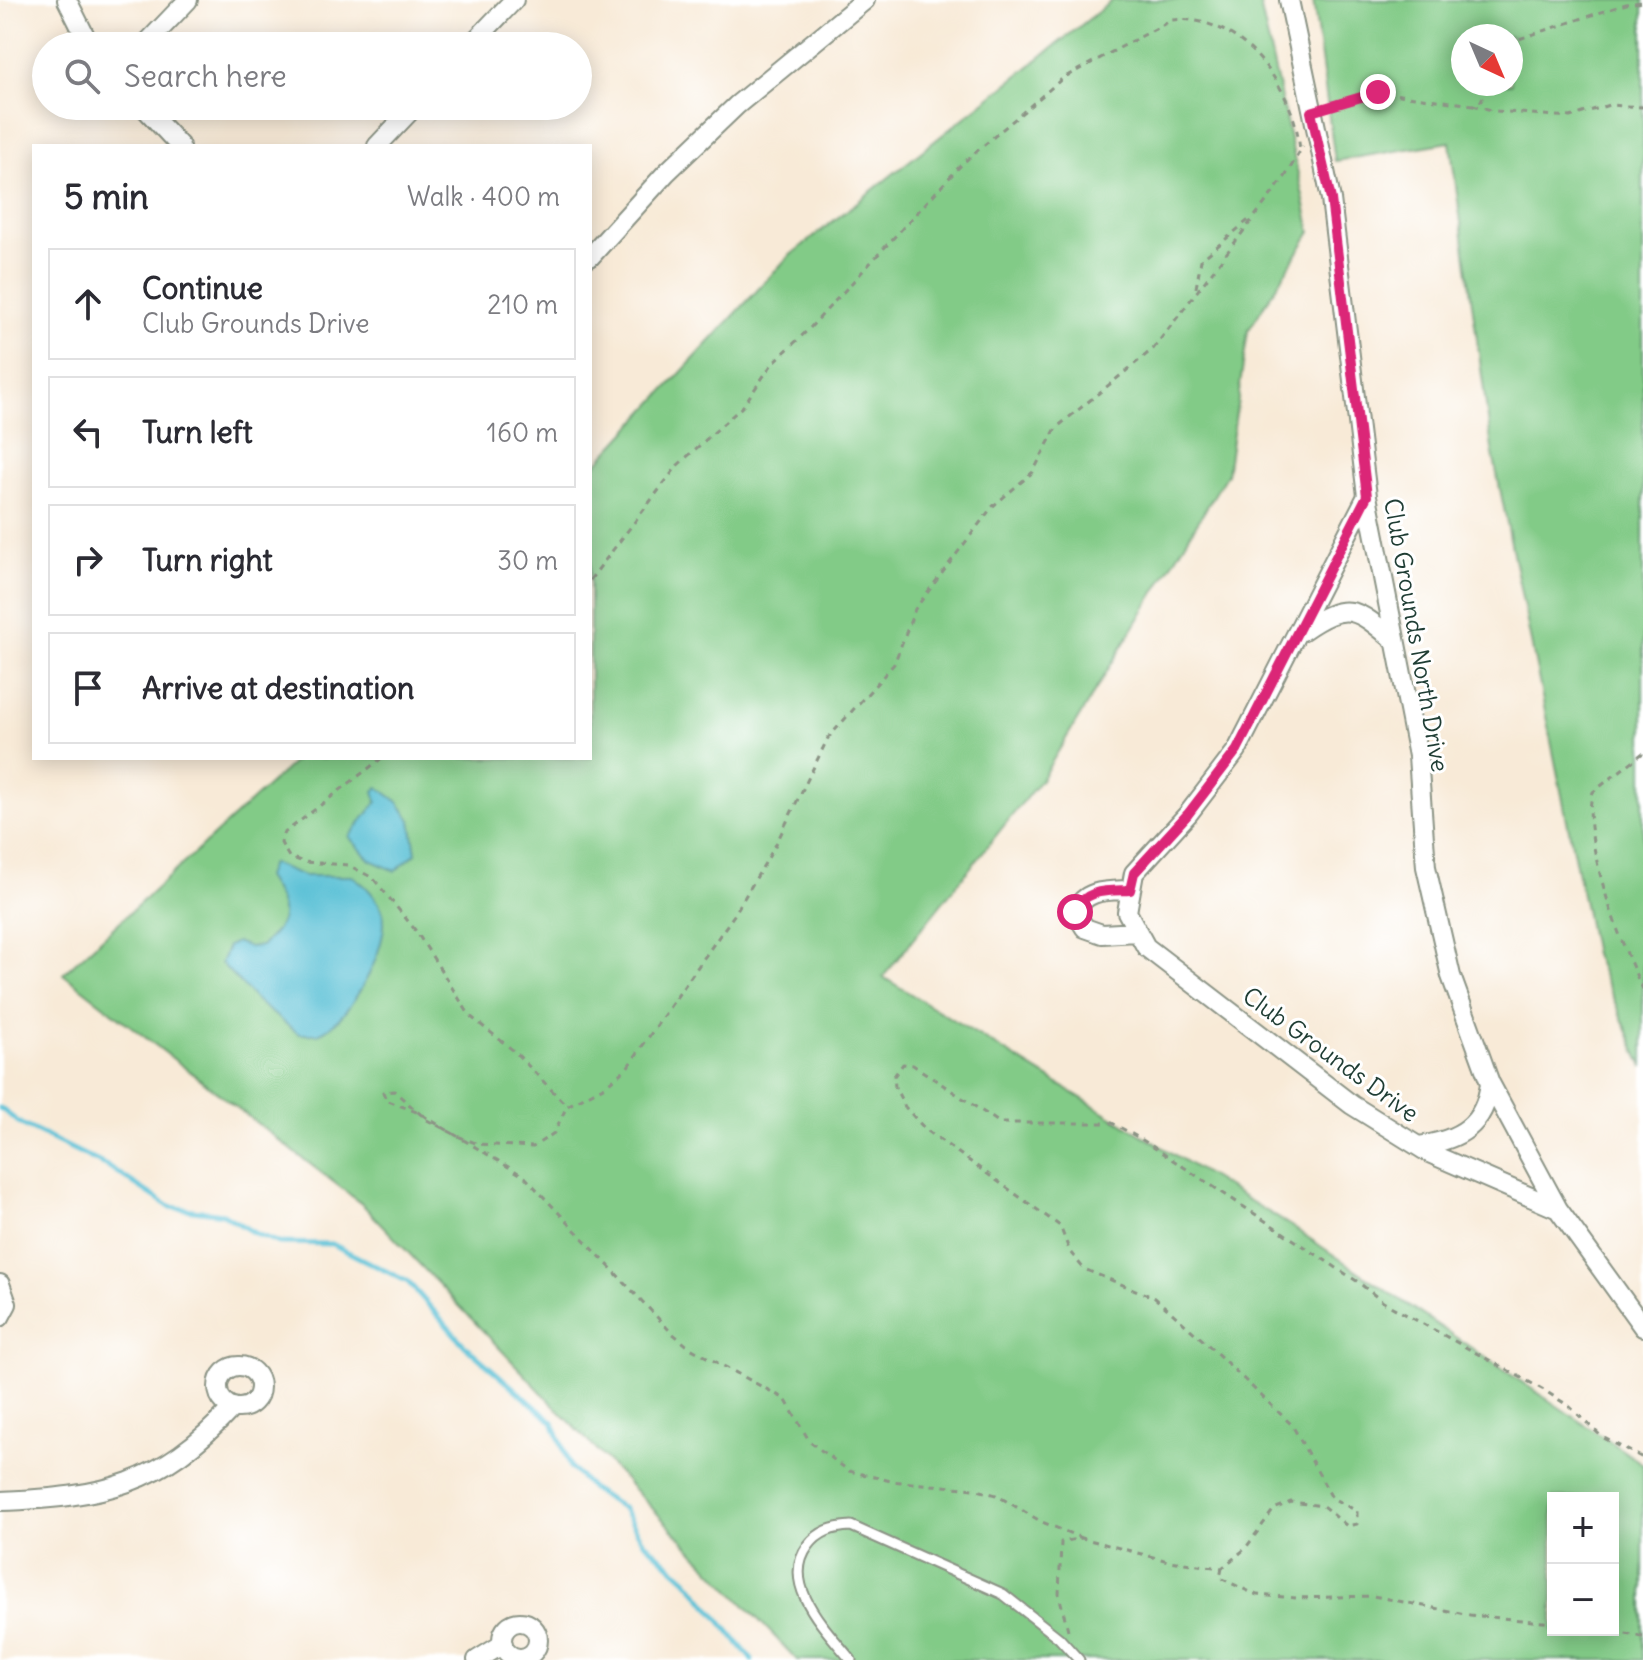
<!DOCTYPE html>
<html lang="en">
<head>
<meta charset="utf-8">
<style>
	:root { --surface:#fff; --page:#f2f2f3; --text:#2b2b33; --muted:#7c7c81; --line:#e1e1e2 }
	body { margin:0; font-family:Delius,sans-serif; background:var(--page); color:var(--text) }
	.controls { position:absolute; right:24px; bottom:24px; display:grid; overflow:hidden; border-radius:0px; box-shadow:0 4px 20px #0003 }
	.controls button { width:72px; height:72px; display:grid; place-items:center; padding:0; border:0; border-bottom:2px solid var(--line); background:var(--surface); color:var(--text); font:40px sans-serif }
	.compass { position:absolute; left:1451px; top:24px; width:72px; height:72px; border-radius:50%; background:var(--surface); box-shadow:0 4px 20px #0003; rotate:136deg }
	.stop { position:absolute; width:24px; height:24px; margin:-18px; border:6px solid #db2777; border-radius:50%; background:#fff }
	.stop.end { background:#db2777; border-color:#fff; box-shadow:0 2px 8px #0008 }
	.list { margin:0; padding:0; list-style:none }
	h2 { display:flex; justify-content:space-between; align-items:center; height:104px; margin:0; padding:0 32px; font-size:34px }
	h2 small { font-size:26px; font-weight:400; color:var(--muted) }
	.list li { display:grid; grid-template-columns:52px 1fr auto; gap:24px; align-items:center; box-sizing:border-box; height:112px; margin:0 16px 16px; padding:0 16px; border:2px solid var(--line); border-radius:0px }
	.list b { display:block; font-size:30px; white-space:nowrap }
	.list p { margin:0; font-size:26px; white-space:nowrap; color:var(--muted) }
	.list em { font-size:26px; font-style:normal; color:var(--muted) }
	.icon { flex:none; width:44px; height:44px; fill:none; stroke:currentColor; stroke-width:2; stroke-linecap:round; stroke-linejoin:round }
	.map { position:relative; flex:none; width:1643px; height:1660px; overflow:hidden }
	.search { position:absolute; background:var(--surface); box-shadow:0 4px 20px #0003; left:32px; top:32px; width:560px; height:88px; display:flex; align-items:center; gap:20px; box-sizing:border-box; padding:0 28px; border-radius:44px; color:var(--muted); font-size:30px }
	.panel { position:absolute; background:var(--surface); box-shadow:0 4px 20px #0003; left:32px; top:144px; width:560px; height:616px; border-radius:0px }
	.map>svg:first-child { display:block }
</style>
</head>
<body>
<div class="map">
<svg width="1643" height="1660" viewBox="0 0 1643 1660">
	<rect width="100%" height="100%" fill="#fff"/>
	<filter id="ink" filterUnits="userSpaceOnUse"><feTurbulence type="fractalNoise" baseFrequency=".0125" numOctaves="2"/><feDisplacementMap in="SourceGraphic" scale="16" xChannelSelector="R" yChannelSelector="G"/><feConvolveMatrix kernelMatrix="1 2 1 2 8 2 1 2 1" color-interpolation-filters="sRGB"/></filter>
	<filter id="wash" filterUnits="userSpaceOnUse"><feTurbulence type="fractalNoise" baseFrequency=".006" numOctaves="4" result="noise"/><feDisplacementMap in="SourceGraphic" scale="32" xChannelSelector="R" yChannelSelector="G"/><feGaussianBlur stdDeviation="1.8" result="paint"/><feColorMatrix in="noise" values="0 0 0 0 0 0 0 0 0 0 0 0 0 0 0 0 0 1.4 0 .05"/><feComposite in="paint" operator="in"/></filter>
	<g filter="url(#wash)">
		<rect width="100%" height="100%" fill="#f8ead7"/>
		<path fill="#82cb87" stroke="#50845e" stroke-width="2" fill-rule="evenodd" d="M1113,0H1259L1311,232L1248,331L1227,474L1042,778L883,977L1291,1226L1643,1464V1660H797L362,1204L63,974L298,758H590V471L788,257ZM1553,1498H1613V1630H1553Z
			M1313,0H1643V1067L1594,954L1492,449L1450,142L1335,161ZM1463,36H1511V84H1463Z"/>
		<path fill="#58c0d5" stroke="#3c7e84" stroke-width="2" d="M378,787L398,802L411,820L416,853L395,871L370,860L349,837L377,802L374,791Z
			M271,863L304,876H352C364,883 379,899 383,913C391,946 348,1024 318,1034H299L259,1003L221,963L228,946L236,942L249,947L261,946C291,919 286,909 266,877Z"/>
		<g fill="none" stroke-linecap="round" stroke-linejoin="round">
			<path stroke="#58c0d5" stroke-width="5" d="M0,1108L21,1124L109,1167L170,1207L223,1214L254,1233L279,1243L332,1244L408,1282L465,1346L553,1422L570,1467L593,1490L624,1509L643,1541L687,1580L752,1660"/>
		</g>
	</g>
	<g filter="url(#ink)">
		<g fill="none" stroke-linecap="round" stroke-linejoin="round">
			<g stroke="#8c9486" stroke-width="13">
				<path id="service" d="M851,1660C828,1631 779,1585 808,1546C819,1531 833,1527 851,1526L1003,1594L1059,1638L1079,1660"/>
			</g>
			<g stroke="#8c9486" stroke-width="22">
				<path id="minor" d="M67,0L90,46
					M1289,0L1331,199L1367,496L1418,756L1426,867L1451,976L1490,1083L1558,1209L1643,1327
					M144,46L188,0
					M470,46L514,0
					M143,106L180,146
					M377,146L415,106
					M590,257L666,173L737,105L865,0
					M1367,496L1237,750L1188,814L1134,873L1127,912L1146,947L1352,1105L1429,1153L1558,1209
					M1302,631C1347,600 1356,608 1395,641
					M1130,890C1109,891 1085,888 1075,912L1085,928L1102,934L1137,932
					M1419,1146C1459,1140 1485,1126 1490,1083
					M0,1284L7,1304L0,1317
					M218 1387a21 21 0 1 1 42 0a21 21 0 1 1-42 0Z
					M0,1501C104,1497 160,1486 233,1407
					M502 1640a18 18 0 1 1 36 0a18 18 0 1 1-36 0Z
					M477,1660L503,1644"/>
			</g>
			<path stroke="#8c9486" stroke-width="3" stroke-dasharray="6 6" stroke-linecap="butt" d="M1511,47L1519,39L1626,4L1643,2
				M1473,105L1495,111L1570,117L1609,105L1643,107
				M1328,109L1378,92L1473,105L1481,101L1488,84
				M1196,288L1201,260L1252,217
				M590,580L678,465L743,406L772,364L809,329L963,163L1063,78L1172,20C1240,13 1296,88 1300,152
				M1643,753L1593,792C1579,834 1622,949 1643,989
				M382,758L283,834L281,843L289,857L304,862L348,865L373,878L416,931L470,1016L514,1051L567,1106
				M1082,1538L1042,1522L996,1495L974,1489L891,1481L849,1471L810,1442L785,1399L690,1348L671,1332L525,1177L419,1113L386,1100L383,1092L394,1091L427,1120L460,1137L478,1144L533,1147L554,1133L567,1106L605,1086L627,1068L734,915L774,848L828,738L894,664L915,609L992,507L1033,472L1056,428L1153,349L1285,177L1303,146
				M1222,1568L1220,1578L1257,1595L1296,1598L1373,1596L1470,1615L1553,1623
				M1068,1630L1059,1595L1061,1542L1082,1538L1168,1561L1222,1568L1245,1549L1274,1509L1291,1502L1323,1506L1347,1526L1357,1524V1511L1332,1498L1292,1425L1205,1342L1155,1298L1084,1269L1070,1252L1060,1226L925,1129L905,1107L895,1087L894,1076L903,1064L913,1065L1000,1123H1112L1141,1139L1358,1282L1383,1302L1542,1389L1569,1406L1602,1437L1643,1458
				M1602,1630L1643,1637"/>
			<use href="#service" stroke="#fff" stroke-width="9"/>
			<use href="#minor" stroke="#fff" stroke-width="18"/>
		</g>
	</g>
	<g fill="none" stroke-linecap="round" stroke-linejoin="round" filter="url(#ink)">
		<path stroke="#db2777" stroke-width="10" d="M1075,912C1085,888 1108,891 1130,890L1134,873L1188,814L1237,750L1367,496L1331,199L1311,112L1378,92"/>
	</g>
	<g text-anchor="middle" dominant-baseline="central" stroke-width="6" stroke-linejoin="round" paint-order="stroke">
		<g font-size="24" fill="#1f3d34" stroke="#fff">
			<text transform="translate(1417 635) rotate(80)">Club Grounds North Drive</text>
			<text transform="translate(1331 1054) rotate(36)">Club Grounds Drive</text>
		</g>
	</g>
</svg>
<div class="controls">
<button>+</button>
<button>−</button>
</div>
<svg class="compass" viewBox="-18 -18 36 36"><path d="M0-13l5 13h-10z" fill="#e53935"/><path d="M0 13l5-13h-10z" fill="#7c7c81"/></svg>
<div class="stop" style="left:1075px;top:912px"></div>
<div class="stop end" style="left:1378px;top:92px"></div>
<div class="search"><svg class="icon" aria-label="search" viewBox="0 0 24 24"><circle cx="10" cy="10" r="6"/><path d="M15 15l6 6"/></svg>Search here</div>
<section class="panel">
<h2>5 min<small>Walk · 400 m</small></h2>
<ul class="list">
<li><svg class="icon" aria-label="ahead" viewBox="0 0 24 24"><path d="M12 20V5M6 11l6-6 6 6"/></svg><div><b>Continue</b><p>Club Grounds Drive</p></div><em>210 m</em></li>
<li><svg class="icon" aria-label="left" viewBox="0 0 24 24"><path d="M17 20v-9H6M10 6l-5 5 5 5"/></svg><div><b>Turn left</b></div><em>160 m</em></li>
<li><svg class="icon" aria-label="right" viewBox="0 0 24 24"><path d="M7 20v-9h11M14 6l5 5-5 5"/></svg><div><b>Turn right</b></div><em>30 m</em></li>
<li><svg class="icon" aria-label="arrive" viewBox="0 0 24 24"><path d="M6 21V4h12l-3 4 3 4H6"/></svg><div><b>Arrive at destination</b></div></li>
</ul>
</section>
</div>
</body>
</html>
